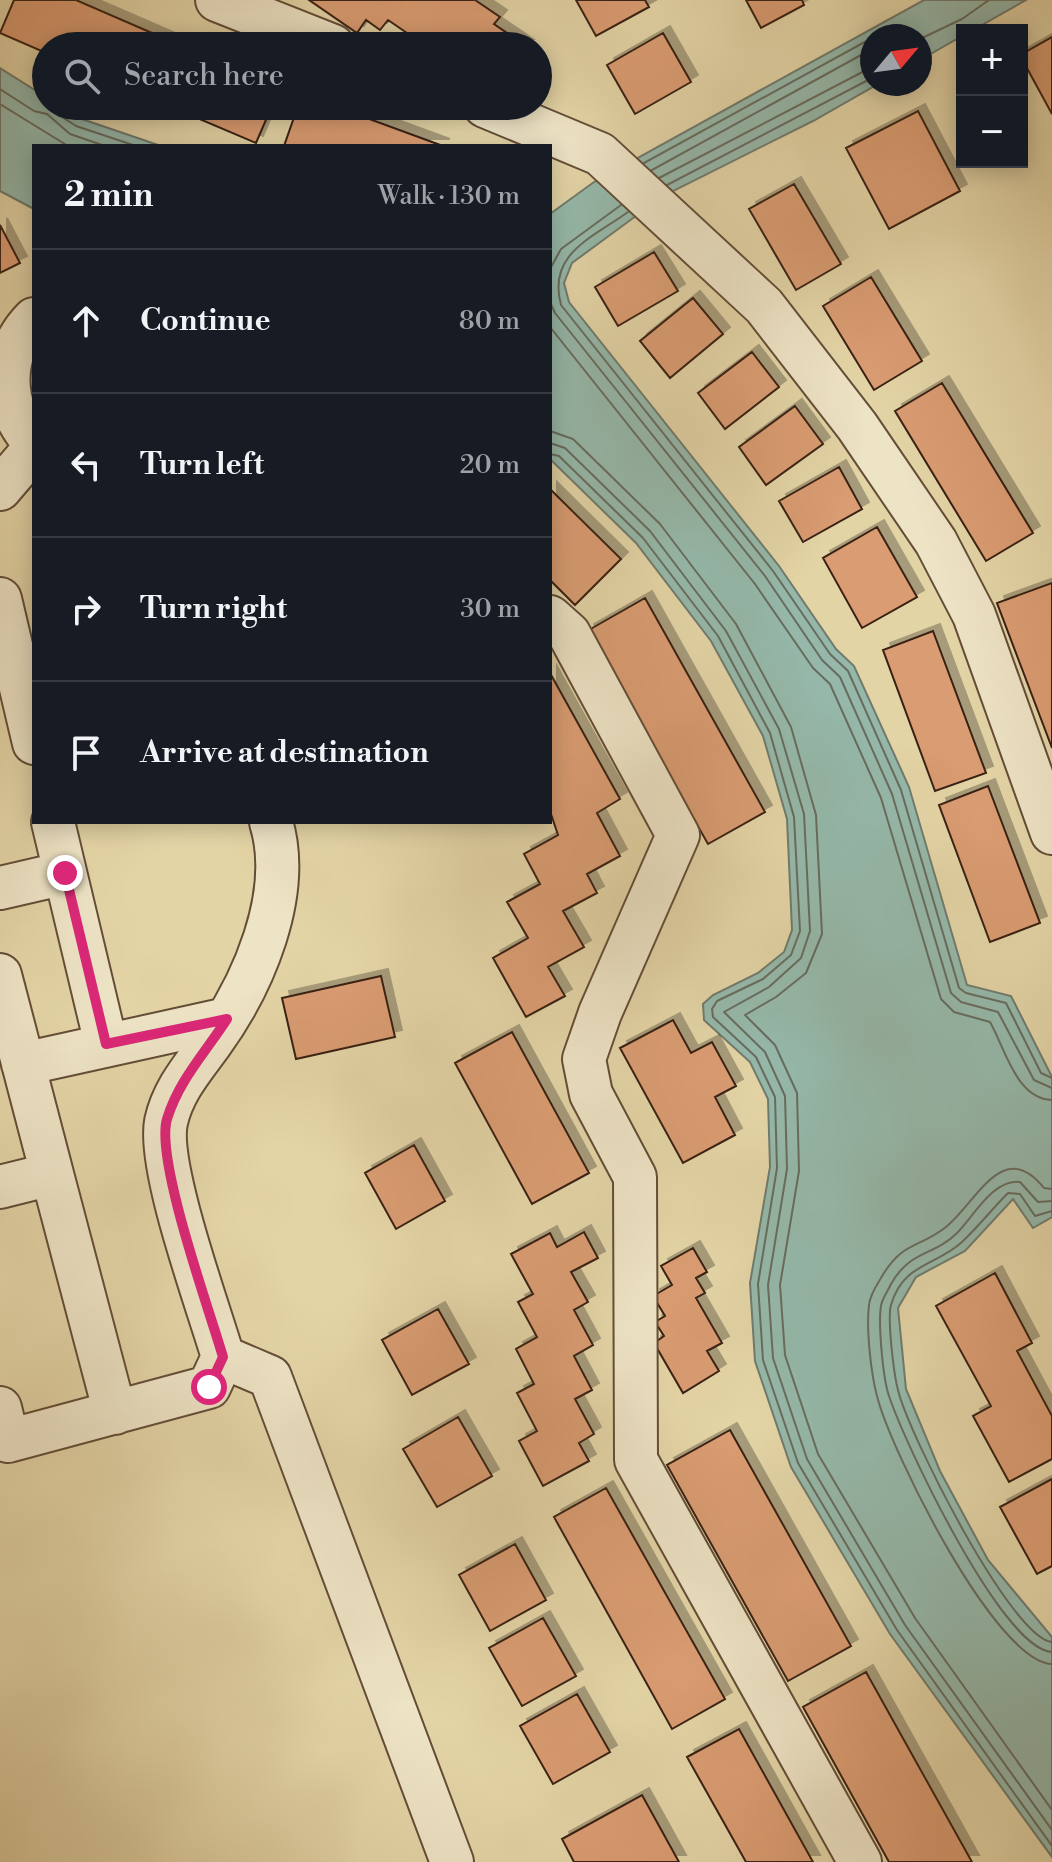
<!DOCTYPE html>
<html lang="en">
<head>
<meta charset="utf-8">
<style>
	:root { --surface:#171b24; --page:#242831; --text:#f1f3f6; --muted:#9ea1a6; --line:#363941 }
	body { margin:0; font-family:"Libre Bodoni",serif; background:var(--page); color:var(--text) }
	.controls { position:absolute; right:24px; top:24px; display:grid; overflow:hidden; border-radius:0px; box-shadow:0 4px 20px #0003 }
	.controls button { width:72px; height:72px; display:grid; place-items:center; padding:0; border:0; border-bottom:2px solid var(--line); background:var(--surface); color:var(--text); font:40px sans-serif }
	.compass { position:absolute; left:860px; top:24px; width:72px; height:72px; border-radius:50%; background:var(--surface); box-shadow:0 4px 20px #0003; rotate:61deg }
	.stop { position:absolute; width:24px; height:24px; margin:-18px; border:6px solid #db2777; border-radius:50%; background:#fff }
	.stop.end { background:#db2777; border-color:#fff; box-shadow:0 2px 8px #0008 }
	.list { margin:0; padding:0; list-style:none }
	h2 { display:flex; justify-content:space-between; align-items:center; height:104px; margin:0; padding:0 32px; font-size:34px }
	h2 small { font-size:26px; font-weight:400; color:var(--muted) }
	.list li { display:grid; grid-template-columns:52px 1fr auto; gap:24px; align-items:center; box-sizing:border-box; height:144px; padding:0 32px; border-top:2px solid var(--line) }
	.list b { display:block; font-size:30px; white-space:nowrap }
	.list em { font-size:26px; font-style:normal; color:var(--muted) }
	.icon { flex:none; width:44px; height:44px; fill:none; stroke:currentColor; stroke-width:2; stroke-linecap:round; stroke-linejoin:round }
	.map { position:relative; flex:none; width:1052px; height:1862px; overflow:hidden }
	.search { position:absolute; background:var(--surface); box-shadow:0 4px 20px #0003; left:32px; top:32px; width:520px; height:88px; display:flex; align-items:center; gap:20px; box-sizing:border-box; padding:0 28px; border-radius:44px; color:var(--muted); font-size:30px }
	.panel { position:absolute; background:var(--surface); box-shadow:0 4px 20px #0003; left:32px; top:144px; width:520px; height:680px; border-radius:0px }
	.map>svg:first-child { display:block }
</style>
</head>
<body>
<div class="map">
<svg width="1052" height="1862" viewBox="0 0 1052 1862">
	<defs>
		<filter id="shadow"><feDropShadow dx="7" dy="-7" stdDeviation="0" flood-color="#0004"/></filter>
	</defs>
	<rect width="100%" height="100%" fill="#e3d4a6"/>
	<filter id="stains"><feTurbulence type="fractalNoise" baseFrequency=".0025" numOctaves="4"/><feColorMatrix values="0 0 0 0 .2 0 0 0 0 .09 0 0 0 0 .02 0 0 0 .5 -.17"/></filter>
	<radialGradient id="worn" r=".72"><stop offset=".6" stop-color="#630" stop-opacity="0"/><stop offset="1" stop-color="#630" stop-opacity=".3"/></radialGradient>
	<path fill="#95b8aa" stroke="#707b6d" stroke-width="2" d="M924,0H1026L973,30H962V36L920,60V36H872V84H878L813,121L663,196L572,263L564,283L569,302L779,566L836,649L854,666L909,787L967,985L1011,996L1052,1077V1217L1033,1228L1013,1199L965,1251L916,1277L898,1308L906,1389L940,1471L988,1560L1052,1637V1857L890,1634L791,1467L755,1361L750,1283L770,1167L768,1099L750,1062L704,1020L703,1004L713,995L758,973L784,952L792,930L787,819L763,736L711,641L636,543L550,459V214L594,182Z
		M0,68L46,97V106H60L79,118L161,146H34V209L0,191Z"/>
	<g fill="none" stroke-linecap="round" stroke-linejoin="round">
		<path stroke="#676c5e" stroke-width="2" d="M920,39L962,19L989,0
			M0,89L34,111L47,114L70,134L105,146
			M0,104L68,146
			M57,106L59,115L76,126L136,146
			M644,163L872,38
			M652,170L872,49
			M659,178L872,67
			M667,185L872,78
			M628,212C592,238 547,254 561,305L773,571L830,654L848,671L901,790L959,988L966,993L1006,1003L1041,1073L1052,1078
			M550,269L561,249L621,205
			M550,302L555,313L765,576L822,660L840,677L892,794L951,993L961,1002L998,1012L1034,1080L1052,1088
			M550,327L755,584L813,668L830,684L881,798L941,999L954,1012L990,1022C1005,1048 1016,1099 1052,1100
			M550,431L573,439L660,524L736,624L791,727L816,815L822,934L806,973L776,997L745,1015L775,1045L797,1093L799,1171L780,1285L785,1355L818,1454L915,1618L1052,1810
			M550,443L565,448L650,531L726,631L779,729L804,814L810,931L801,958L769,987L724,1012L765,1052L785,1096L787,1169L768,1285L773,1358L807,1459L905,1625L1052,1830
			M550,454L559,456L643,538L718,636L770,733L794,817L800,931L791,955L763,979L717,1001L712,1009L713,1017L756,1057L775,1097L777,1168L758,1284L763,1360L798,1463L897,1630L1052,1846
			M1052,1189L1044,1188C1003,1136 976,1203 946,1227C918,1249 902,1241 881,1278C876,1286 870,1295 869,1305C866,1328 871,1374 877,1396C890,1449 995,1662 1052,1664
			M1052,1201L1038,1202L1020,1182C994,1178 973,1217 957,1233C933,1257 911,1249 891,1284C888,1291 882,1298 881,1306C878,1324 883,1379 889,1396C905,1444 1002,1649 1052,1652
			M1052,1211L1035,1216L1020,1194L1008,1193C992,1209 978,1227 962,1242C936,1266 903,1263 891,1305C887,1319 894,1375 898,1390C908,1433 1011,1638 1052,1642"/>
	</g>
	<path fill="#da9c72" stroke="#392012" stroke-width="2" filter="url(#shadow)" d="M14,0H76L182,46H46V53L0,33Z
		M309,0H475L500,17L494,24L526,46H445L440,43L426,46L388,20L380,30L366,20L357,33Z
		M576,0H645L649,7L596,36Z
		M746,0H802L804,5L761,28Z
		M663,33L691,82L635,114L607,65Z
		M1052,37V114L1022,59V54Z
		M169,106H272L256,143Z
		M298,106H334L443,146H284Z
		M918,111L960,191L889,229L846,148Z
		M794,184L841,264L796,290L749,209Z
		M0,225L20,263L0,273Z
		M654,252L678,291L618,326L595,287Z
		M871,277L922,361L874,390L823,306Z
		M693,298L723,334L670,378L640,341Z
		M752,352L779,387L725,429L698,393Z
		M942,383L1033,533L986,561L895,411Z
		M795,406L823,444L766,485L739,447Z
		M839,467L862,509L803,542L779,501Z
		M550,489L621,559L575,605L550,580Z
		M877,527L917,597L862,628L823,558Z
		M1052,583V748L997,603Z
		M645,598L765,812L708,844L587,631Z
		M933,631L986,773L935,791L883,650Z
		M550,673L620,799L597,813L620,856L587,874L597,893L563,911L584,947L548,967L565,996L526,1017L493,958L528,938L507,902L540,884L524,854L558,835L550,811Z
		M988,786L1040,923L990,942L939,805Z
		M381,976L395,1037L296,1059L282,998Z
		M673,1020L691,1053L712,1042L736,1086L715,1097L735,1135L683,1163L620,1048Z
		M512,1032L589,1173L532,1204L455,1063Z
		M414,1145L445,1201L396,1229L365,1173Z
		M584,1232L598,1258L571,1272L588,1302L574,1310L593,1345L574,1356L592,1390L575,1399L594,1434L579,1443L589,1461L543,1486L519,1441L537,1431L517,1393L534,1384L516,1349L537,1337L518,1302L533,1294L511,1254L550,1233L557,1247Z
		M693,1248L707,1272L696,1278L705,1293L696,1298L722,1343L707,1351L719,1371L683,1393L654,1343L664,1336L655,1322L665,1316L653,1296L672,1285L661,1266Z
		M995,1273L1032,1343L1017,1351L1052,1416V1459L1009,1482L973,1416L991,1406L936,1306Z
		M438,1309L469,1364L412,1395L382,1340Z
		M458,1417L492,1476L437,1507L403,1449Z
		M730,1430L851,1646L788,1681L667,1465Z
		M1052,1479V1566L1037,1574L1000,1507Z
		M606,1488L725,1699L672,1729L554,1517Z
		M515,1544L546,1600L490,1631L459,1575Z
		M543,1618L576,1676L522,1706L489,1648Z
		M866,1672L972,1862H889L803,1707Z
		M577,1694L610,1752L553,1784L520,1726Z
		M739,1729L813,1862H746L687,1757Z
		M642,1795L679,1862H574L562,1839Z"/>
	<g fill="none" stroke-linecap="round" stroke-linejoin="round">
		<g stroke="#644d37" stroke-width="46">
			<path id="minor" d="M217,0L333,46
				M485,106L600,154L764,306L857,426L936,542L974,615L1052,833
				M34,319C0,353 0,406 34,442
				M0,489L34,449
				M0,599L34,743
				M550,617L569,634L678,835L600,1013L584,1059L591,1094L635,1177L636,1460L860,1862
				M53,822L106,1044
				M271,822C293,894 253,985 211,1043C193,1068 173,1090 166,1122C157,1167 208,1306 223,1357L270,1377L452,1862
				M0,888L65,873
				M0,975L52,1174
				M23,1064L227,1019
				M0,1187L52,1174L115,1413
				M0,1408L8,1441L209,1387L223,1357"/>
		</g>
		<use href="#minor" stroke="#ede3c5" stroke-width="42"/>
	</g>
	<g fill="none" stroke-linecap="round" stroke-linejoin="round">
		<path stroke="#db2777" stroke-width="10" d="M65,873L106,1044L227,1019C205,1053 179,1080 167,1119C155,1159 209,1309 223,1357L209,1387"/>
	</g>
	<rect width="100%" height="100%" filter="url(#stains)"/>
	<rect width="100%" height="100%" fill="url(#worn)"/>
</svg>
<div class="controls">
<button>+</button>
<button>−</button>
</div>
<svg class="compass" viewBox="-18 -18 36 36"><path d="M0-13l5 13h-10z" fill="#e53935"/><path d="M0 13l5-13h-10z" fill="#9ea1a6"/></svg>
<div class="stop" style="left:209px;top:1387px"></div>
<div class="stop end" style="left:65px;top:873px"></div>
<div class="search"><svg class="icon" aria-label="search" viewBox="0 0 24 24"><circle cx="10" cy="10" r="6"/><path d="M15 15l6 6"/></svg>Search here</div>
<section class="panel">
<h2>2 min<small>Walk · 130 m</small></h2>
<ul class="list">
<li><svg class="icon" aria-label="ahead" viewBox="0 0 24 24"><path d="M12 20V5M6 11l6-6 6 6"/></svg><div><b>Continue</b></div><em>80 m</em></li>
<li><svg class="icon" aria-label="left" viewBox="0 0 24 24"><path d="M17 20v-9H6M10 6l-5 5 5 5"/></svg><div><b>Turn left</b></div><em>20 m</em></li>
<li><svg class="icon" aria-label="right" viewBox="0 0 24 24"><path d="M7 20v-9h11M14 6l5 5-5 5"/></svg><div><b>Turn right</b></div><em>30 m</em></li>
<li><svg class="icon" aria-label="arrive" viewBox="0 0 24 24"><path d="M6 21V4h12l-3 4 3 4H6"/></svg><div><b>Arrive at destination</b></div></li>
</ul>
</section>
</div>
</body>
</html>
